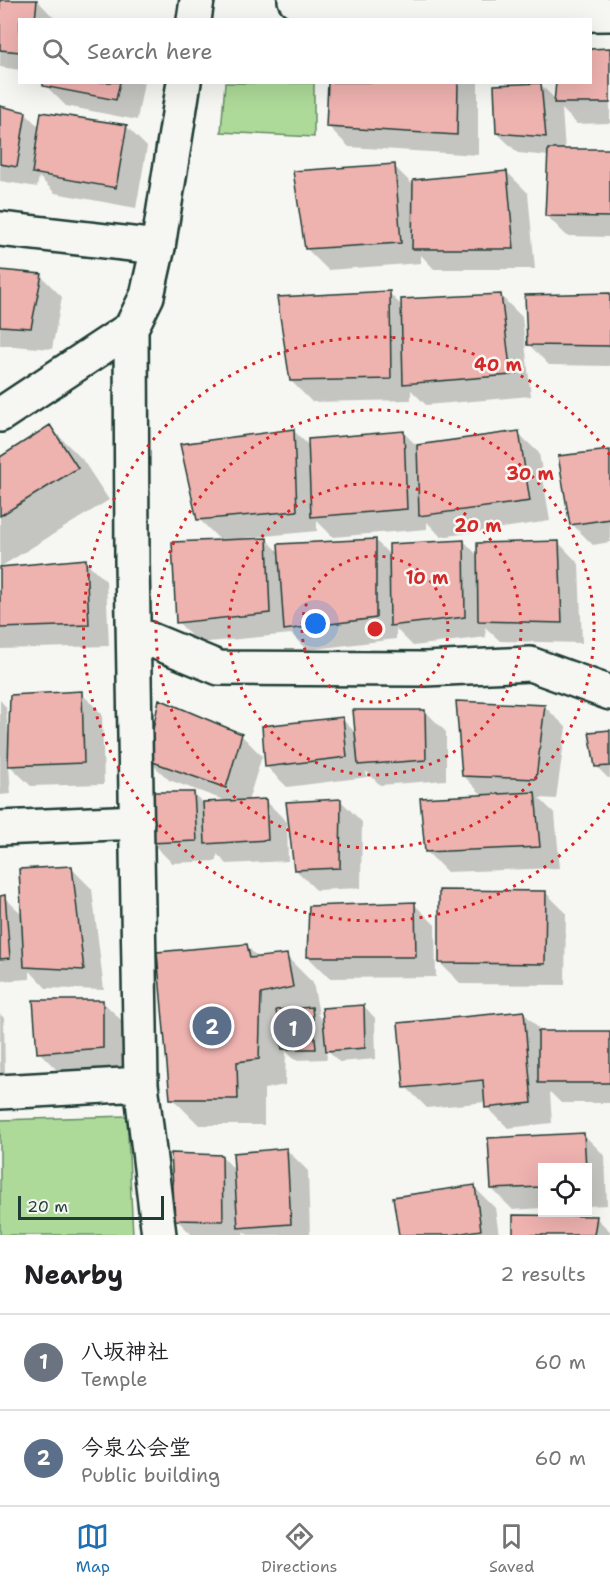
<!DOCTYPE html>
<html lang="en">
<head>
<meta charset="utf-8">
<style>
	:root { --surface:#fff; --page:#f2f2f2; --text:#202124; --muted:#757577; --line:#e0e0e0; --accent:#1f6fb2 }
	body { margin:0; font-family:"Shantell Sans","Klee One",sans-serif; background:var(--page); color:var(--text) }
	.controls { position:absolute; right:18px; bottom:18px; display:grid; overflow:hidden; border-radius:0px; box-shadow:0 6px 24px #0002 }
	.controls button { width:54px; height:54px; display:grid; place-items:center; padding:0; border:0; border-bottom:2px solid var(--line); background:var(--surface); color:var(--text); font:30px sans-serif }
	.scale { position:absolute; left:18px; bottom:15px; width:146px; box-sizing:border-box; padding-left:6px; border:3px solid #1f3d34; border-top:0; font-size:16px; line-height:21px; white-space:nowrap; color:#1f3d34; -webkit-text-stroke:4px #f6f6f2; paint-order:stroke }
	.you { position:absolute; left:316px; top:624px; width:21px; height:21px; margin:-15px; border:4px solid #fff; border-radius:50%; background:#1a73e8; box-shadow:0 0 0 9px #1a73e833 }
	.badge { display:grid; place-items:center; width:39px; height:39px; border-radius:50%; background:var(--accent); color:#fff; font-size:20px; font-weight:700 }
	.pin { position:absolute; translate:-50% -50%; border:3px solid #fff; box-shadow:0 2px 6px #0006 }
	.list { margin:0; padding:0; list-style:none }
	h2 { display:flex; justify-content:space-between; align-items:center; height:78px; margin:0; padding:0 24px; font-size:26px }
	h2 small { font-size:20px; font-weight:400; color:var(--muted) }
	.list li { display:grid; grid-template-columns:39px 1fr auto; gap:18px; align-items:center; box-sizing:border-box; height:96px; padding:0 24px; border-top:2px solid var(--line) }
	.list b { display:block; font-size:22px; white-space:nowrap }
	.list p { margin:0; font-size:20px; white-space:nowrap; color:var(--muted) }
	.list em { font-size:20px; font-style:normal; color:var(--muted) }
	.icon { flex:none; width:33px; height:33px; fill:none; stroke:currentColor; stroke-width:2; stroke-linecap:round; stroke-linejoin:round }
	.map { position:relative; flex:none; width:610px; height:1235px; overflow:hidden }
	.search { position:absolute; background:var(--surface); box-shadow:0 6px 24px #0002; left:18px; right:18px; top:18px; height:66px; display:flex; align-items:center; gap:15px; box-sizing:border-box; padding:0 21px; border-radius:0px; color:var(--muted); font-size:22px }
	.sheet { height:270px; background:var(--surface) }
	nav { display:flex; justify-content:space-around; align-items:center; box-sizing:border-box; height:84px; border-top:2px solid var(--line); background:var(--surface); font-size:16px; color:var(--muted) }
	nav a { display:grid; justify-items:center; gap:3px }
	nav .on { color:var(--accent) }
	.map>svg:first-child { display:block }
</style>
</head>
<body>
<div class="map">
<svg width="610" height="1235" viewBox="0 0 610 1235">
	<rect width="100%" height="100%" fill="#f6f6f2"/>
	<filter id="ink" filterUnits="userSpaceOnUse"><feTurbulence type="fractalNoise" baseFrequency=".0167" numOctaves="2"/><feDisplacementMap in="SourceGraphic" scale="12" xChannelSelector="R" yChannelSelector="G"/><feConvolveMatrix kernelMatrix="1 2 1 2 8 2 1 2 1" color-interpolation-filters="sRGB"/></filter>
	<g filter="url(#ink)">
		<path fill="#adda99" stroke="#668c66" stroke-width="1.5" d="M225,83H314V137L221,132Z
			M127,1116L133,1235H0V1120Z"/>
		<path fill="#0003" d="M0,0H37L55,19L62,20H20V70L0,67Z
			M610,50V123L577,124L562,109L565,151H610V237L567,236L546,215L549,156L518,153L497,133L540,84L556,100L590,82Z
			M45,82H144L137,120L66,106L45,85Z
			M329,82H478V155L349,147L328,126Z
			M0,108L25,113L40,128L126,126L147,147L136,208L55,193L39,177L37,187L0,181Z
			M394,166L414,186L507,172L528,193L535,269H434L421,255V263L328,270L307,249Z
			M0,271L41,276L62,297L52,349L0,345Z
			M389,293L402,306L501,296L522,317L531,396L426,405L411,390V400L312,402L291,381Z
			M610,295V366L549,365L528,344Z
			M50,427L82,459L109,500L0,567V459Z
			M294,431L310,447L403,432L418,447L518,433L539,453L550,521L441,537L427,522V529L333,537L317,521V531L244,538V540H267L280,553L375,540L391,556L464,541L478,556L559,543L579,564L582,643L500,641L485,627L486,637L413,646L396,629V639L307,650L291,634L198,643L178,622L221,541L199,519Z
			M610,451V542L593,545L572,524Z
			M85,561L106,581L109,646L0,649V568Z
			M81,693L102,714L104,784L31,786L9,765L11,794L0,795V700L6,707L8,735H10Z
			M545,707L566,727L556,799L539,798L555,814L560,868L447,872L426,851L483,796L463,775Z
			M425,711L446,732V780L380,785L366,771L367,777L287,787L266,766L342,719L356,733Z
			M610,731V778H608L597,767Z
			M241,735L262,756L248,801H266L287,822L288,861L227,864L217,854V861L172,863L151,842L194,794L203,803L229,802L169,780L148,760Z
			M341,801L362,822L361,888L316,890L295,869Z
			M71,868L92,889L104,990L46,988L30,971V979L0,981V897H4L23,915Z
			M545,892L566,913L565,985L461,984L440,963Z
			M414,904L435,925L436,977L329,978L308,957Z
			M246,945L259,959L286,956L313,983L319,1014H317L325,1023L364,1006L375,1018L376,1059L339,1062L326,1048L327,1059L295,1060L286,1051L285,1085L264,1089V1125H199L172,1098Z
			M102,1001L123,1022V1068L60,1073L39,1052Z
			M523,1012L543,1033H610V1103H561L550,1092L552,1123L508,1128L487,1107L486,1102L427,1108L406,1087Z
			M0,1014L4,1018L5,1076H0Z
			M584,1135L605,1156L607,1205L588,1206V1168H542V1208L513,1210L492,1189Z
			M287,1150L308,1171L310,1235H248L243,1231L244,1235H192L177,1220L222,1156L235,1170Z
			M474,1187L495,1208L499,1235H401Z
			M596,1218L610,1231V1235H515Z"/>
		<path fill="#eeb2af" stroke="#1f3d34" stroke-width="1.5" d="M0,0H37L35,20H20V52L0,50Z
			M610,48V103H554L556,82H590V49Z
			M43,82H120L116,100L43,86Z
			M328,82H458L457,135L326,127Z
			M541,83L546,137L496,133L494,85Z
			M0,106L26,112L17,167L0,164Z
			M41,112L127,125L116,188L32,173Z
			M548,149H610V217L545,216Z
			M395,164L401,243L305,249L293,171Z
			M507,171L514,249H412L413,180Z
			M0,270L42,274L31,328L0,326Z
			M390,291L391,379L290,381L277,297Z
			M610,293V346L527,345L525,295Z
			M501,294L511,375L403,384L401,299Z
			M50,425L78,468L0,516V457Z
			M294,429L297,511L197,520L180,444Z
			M404,431L407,509L311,517L308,439Z
			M519,431L530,501L419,516L417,445Z
			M610,450V519L570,525L558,456Z
			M267,538L270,613L176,623L172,542Z
			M376,539V618L284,630L278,544Z
			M464,540L465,617L390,626L389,544Z
			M559,541L562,623L478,621L477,543Z
			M86,559L89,625L0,628V567Z
			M82,691L84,763L8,766L10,695Z
			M159,699L242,734L226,788L147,760Z
			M456,701L545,705L536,779L462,776Z
			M353,710H425L426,760L358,765Z
			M343,717L347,757L265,767L262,726Z
			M610,730V766L595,767L589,732Z
			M147,792H194L197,841L149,843Z
			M535,792L540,847L425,852L420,798Z
			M266,799L268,840L205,844L203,802Z
			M341,799L340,868L294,870L286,802Z
			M72,866L84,970L24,967L19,869Z
			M439,890L546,891L545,964L439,963Z
			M5,895L10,958L0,959V896Z
			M415,902L416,957H307L309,906Z
			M247,944L250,958L287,954L293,987L261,994L259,1059L237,1062L238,1099H170L157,952Z
			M33,1000H103V1048L37,1053Z
			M364,1005L365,1048L326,1051L322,1008Z
			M312,1007L316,1049H282L276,1010Z
			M524,1011L532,1103L485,1108L483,1080L404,1088L398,1023Z
			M538,1031H610V1083H538Z
			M584,1133L586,1168H542V1187L491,1189L488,1138Z
			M287,1148L291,1224L238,1228L233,1153Z
			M171,1153L222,1155L223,1221L175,1220Z
			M475,1185L481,1230L451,1235H399L393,1197Z
			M513,1215L597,1216L594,1235H513Z"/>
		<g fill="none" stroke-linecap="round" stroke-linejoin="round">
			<g stroke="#1f3d34" stroke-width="38">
				<path id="minor" d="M295,0L415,16L610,14
					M0,229L158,247
					M131,328L132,561L141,1084L159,1235
					M134,633L219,668L425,669L530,664L610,693
					M0,828L137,822
					M0,1092L141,1084"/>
			</g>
			<g stroke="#1f3d34" stroke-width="38">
				<path id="tertiary" d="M194,20L197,0
					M0,415L131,328L147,296L158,247L184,82"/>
			</g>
			<use href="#minor" stroke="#f6f6f2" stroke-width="33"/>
			<use href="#tertiary" stroke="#f6f6f2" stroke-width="33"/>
		</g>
	</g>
	<g fill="none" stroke="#d62828" stroke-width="3" stroke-dasharray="3 6">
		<circle cx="375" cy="629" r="73"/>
		<circle cx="375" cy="629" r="146"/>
		<circle cx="375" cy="629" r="219"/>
		<path d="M610 803A292 292 0 1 1 610 455"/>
	</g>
	<circle cx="375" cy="629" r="9" fill="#d62828" stroke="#f6f6f2" stroke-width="3"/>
	<g font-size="18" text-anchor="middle" font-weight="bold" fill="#d62828" stroke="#f6f6f2" stroke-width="5" stroke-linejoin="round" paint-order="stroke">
		<text x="498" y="371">40 m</text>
		<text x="530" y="480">30 m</text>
		<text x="478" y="532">20 m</text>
		<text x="427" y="584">10 m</text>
	</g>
</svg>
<div class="controls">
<button><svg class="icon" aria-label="locate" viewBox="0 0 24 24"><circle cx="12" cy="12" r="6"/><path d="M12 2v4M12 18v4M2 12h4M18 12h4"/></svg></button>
</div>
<div class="scale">20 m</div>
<div class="you"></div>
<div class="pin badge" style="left:293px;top:1028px;background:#6b7280">1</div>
<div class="pin badge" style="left:212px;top:1026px;background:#5c6f8a">2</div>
<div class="search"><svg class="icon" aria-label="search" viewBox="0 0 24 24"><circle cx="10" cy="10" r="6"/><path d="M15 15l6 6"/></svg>Search here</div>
</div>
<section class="sheet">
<h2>Nearby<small>2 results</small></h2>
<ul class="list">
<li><span class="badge" style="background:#6b7280">1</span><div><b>八坂神社</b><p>Temple</p></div><em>60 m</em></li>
<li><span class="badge" style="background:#5c6f8a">2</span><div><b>今泉公会堂</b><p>Public building</p></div><em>60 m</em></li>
</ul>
</section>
<nav>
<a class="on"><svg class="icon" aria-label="map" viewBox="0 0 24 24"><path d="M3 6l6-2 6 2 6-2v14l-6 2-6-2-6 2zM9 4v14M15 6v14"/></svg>Map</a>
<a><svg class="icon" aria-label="directions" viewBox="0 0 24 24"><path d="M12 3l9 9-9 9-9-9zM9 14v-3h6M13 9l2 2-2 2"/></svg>Directions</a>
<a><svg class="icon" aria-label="saved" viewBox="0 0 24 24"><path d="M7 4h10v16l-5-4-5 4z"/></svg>Saved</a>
</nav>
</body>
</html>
